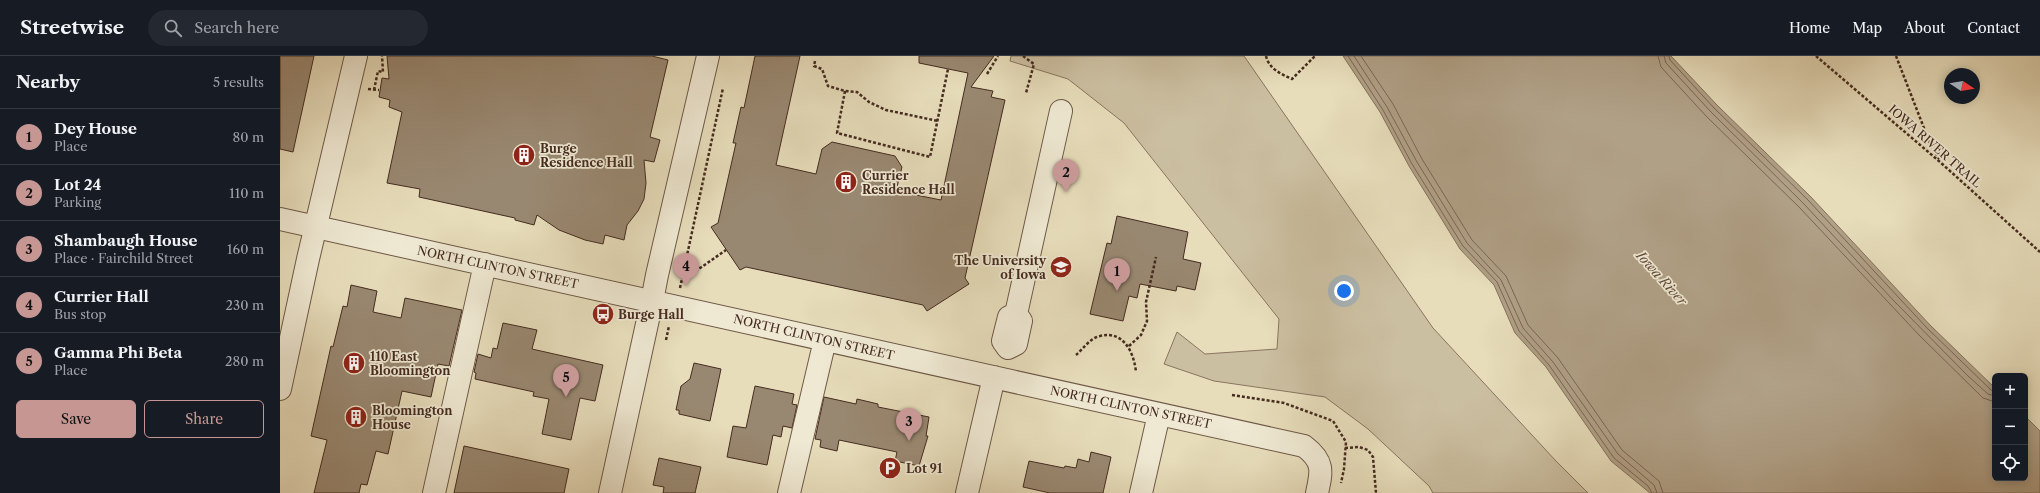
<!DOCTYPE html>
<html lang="en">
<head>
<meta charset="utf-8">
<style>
	:root { --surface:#171b24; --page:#242831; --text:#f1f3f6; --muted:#9ea1a6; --line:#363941; --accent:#c59692 }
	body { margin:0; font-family:"Libre Caslon Text",serif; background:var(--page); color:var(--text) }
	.controls { position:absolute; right:12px; bottom:12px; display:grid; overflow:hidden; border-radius:6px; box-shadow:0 2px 10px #0003 }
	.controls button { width:36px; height:36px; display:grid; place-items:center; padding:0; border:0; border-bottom:1px solid var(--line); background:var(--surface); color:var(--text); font:20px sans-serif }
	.compass { position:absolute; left:1664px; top:12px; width:36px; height:36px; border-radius:50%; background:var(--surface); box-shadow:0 2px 10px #0003; rotate:102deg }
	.you { position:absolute; left:1064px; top:235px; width:14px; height:14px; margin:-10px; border:3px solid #fff; border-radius:50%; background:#1a73e8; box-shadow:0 0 0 6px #1a73e833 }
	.badge { display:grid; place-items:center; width:26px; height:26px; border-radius:50%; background:var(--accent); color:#111; font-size:13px; font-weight:700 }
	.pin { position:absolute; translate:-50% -33px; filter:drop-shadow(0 1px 2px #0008) }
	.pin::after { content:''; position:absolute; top:21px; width:14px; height:12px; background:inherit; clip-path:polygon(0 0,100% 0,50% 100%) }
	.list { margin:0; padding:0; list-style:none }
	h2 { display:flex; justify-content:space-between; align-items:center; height:52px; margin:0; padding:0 16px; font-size:17px }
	h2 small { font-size:13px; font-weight:400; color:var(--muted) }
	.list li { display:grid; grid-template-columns:26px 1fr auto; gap:12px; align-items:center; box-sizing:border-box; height:56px; padding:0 16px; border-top:1px solid var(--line) }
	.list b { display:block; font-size:15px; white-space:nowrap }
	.list p { margin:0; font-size:13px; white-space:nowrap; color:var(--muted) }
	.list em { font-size:13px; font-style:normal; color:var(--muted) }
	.actions { display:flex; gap:8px; padding:12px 16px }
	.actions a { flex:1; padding:9px 0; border:1px solid var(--accent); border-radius:6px; text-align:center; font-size:14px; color:var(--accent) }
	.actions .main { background:var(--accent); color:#111 }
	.icon { flex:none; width:22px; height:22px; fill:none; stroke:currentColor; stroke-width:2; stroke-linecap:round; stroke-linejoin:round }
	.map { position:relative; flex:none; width:1760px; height:437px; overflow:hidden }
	header { display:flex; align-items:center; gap:24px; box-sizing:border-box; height:56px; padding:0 20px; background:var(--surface); border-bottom:1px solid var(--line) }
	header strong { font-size:19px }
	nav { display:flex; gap:22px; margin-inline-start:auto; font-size:14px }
	.search { width:280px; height:36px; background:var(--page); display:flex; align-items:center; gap:10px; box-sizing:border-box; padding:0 14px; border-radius:22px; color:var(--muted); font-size:15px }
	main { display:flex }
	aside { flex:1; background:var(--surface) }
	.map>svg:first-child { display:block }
</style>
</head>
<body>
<header>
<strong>Streetwise</strong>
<div class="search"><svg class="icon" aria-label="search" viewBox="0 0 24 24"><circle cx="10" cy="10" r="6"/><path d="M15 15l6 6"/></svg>Search here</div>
<nav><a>Home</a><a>Map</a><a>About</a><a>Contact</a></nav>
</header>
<main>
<aside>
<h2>Nearby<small>5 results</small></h2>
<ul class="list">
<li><span class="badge">1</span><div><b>Dey House</b><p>Place</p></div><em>80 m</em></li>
<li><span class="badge">2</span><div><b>Lot 24</b><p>Parking</p></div><em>110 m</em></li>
<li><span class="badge">3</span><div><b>Shambaugh House</b><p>Place · Fairchild Street</p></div><em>160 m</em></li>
<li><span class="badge">4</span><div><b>Currier Hall</b><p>Bus stop</p></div><em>230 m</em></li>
<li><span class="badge">5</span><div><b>Gamma Phi Beta</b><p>Place</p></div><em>280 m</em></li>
</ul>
<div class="actions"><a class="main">Save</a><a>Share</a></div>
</aside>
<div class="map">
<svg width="1760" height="437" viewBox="0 0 1760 437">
	<rect width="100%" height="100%" fill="#e7ddbb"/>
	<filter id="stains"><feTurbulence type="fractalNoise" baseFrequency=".005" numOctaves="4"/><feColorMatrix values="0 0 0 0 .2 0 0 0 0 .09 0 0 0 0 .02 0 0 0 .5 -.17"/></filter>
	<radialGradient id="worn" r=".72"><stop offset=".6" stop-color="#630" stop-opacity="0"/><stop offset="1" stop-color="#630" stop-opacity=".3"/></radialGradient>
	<path fill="#cbbfa1" stroke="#887560" d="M731,0H964L1153,272L1276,405L1308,437H1153L1149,430L1088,373L1045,341L934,325L884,308L897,276L925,298L997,293L999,263L844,67L788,23L730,5Z"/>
	<path fill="#b0a086" stroke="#85715d" d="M1063,0H1391L1437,49L1531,141L1650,269L1715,332V422H1745V360L1760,375V437H1370L1331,405L1266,311L1235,277L1214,229L1180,193L1129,110L1100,56Z"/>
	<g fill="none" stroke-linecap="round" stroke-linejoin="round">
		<path stroke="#7a6653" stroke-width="1" d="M1068,0L1103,54L1132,108L1183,190L1217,226L1239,275L1269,309L1334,402L1368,430L1372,437
			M1074,0L1107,51L1137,106L1187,187L1221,224L1243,272L1273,306L1338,398L1374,429L1377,437
			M1081,0L1113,48L1142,103L1192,184L1226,220L1248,269L1278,302L1342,394L1379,425L1383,437
			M1378,0L1381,11L1426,60L1520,152L1639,279L1703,342L1715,346
			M1384,0L1386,7L1431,56L1524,148L1614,245L1688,320L1708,338L1715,340
			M1389,0L1390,4L1434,52L1528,144L1647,272L1711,334L1715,335"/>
	</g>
	<path fill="#998871" stroke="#452b20" d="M0,0H34L13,96L0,93Z
		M107,0H372L388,4L370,81L380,84L374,106L364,104L366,127L364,143L358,155L347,169L344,184L325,179L323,188L305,184L279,174L257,159L254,169L235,164V162L139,141L140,133L107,127L122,56L109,51L110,44L99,41L102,22L109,23Z
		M475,0H520L496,109L536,118L542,93L552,86L615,100L622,111L616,135L661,144L688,17L639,7V0H714L691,31L713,35L711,41L725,44L685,222L689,228L647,255L643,249L466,211L460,214L431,171L438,167L456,87H453L461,51L464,52Z
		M837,160L908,176L903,203L921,207L915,234L897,230L896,235L860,228L857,242L849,240L843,265L810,258L827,187L831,188Z
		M71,229L97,235L93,256L121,262L125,242L182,254L169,310L158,308L151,341L122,335L108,398L96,395L87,429L81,428L79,437H34L47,384L31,380L51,290L53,291L63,250L67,251Z
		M223,267L257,274L252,293L323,309L315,345L300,342L291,384L262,378L269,343L253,340L254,336L195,323L196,317L194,316L198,298L211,302L213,292L217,293Z
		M414,307L441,313L430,365L399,358V354H396L401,330L410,323Z
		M475,330L514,338L512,348L517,349L512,372L503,370L501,381L493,379L487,409L447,401L453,370L466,372Z
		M544,341L576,348L577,343L598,348V351L649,361L646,380H648L639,410L615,405L617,396L559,384L557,395L540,391L541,384L535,383Z
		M184,390L289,413L284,437H174Z
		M811,396L831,401L823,437H770L743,431L749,405L784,412L785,410L796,412L798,403L809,406Z
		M379,402L421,411L415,437H383L384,431L373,429Z"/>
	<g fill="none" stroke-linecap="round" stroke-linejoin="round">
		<g stroke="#6e5847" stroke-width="24">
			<path id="minor" d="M0,163L1024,390C1044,405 1042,415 1037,437
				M736,258L729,261L723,285L728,292L736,288L741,265L736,258L781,55
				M0,333L28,203L76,0
				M154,437L205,208
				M330,437L372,245L377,219L428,0
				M509,437L545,284
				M687,437L714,321
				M861,437L879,358"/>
		</g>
		<path stroke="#452b20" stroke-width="2.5" stroke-dasharray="3 2" stroke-linecap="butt" d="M743,0L754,8L746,37
			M986,0C989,13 1001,18 1012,23L1035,0
			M1536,0L1660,106L1760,196
			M1616,0L1649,85L1659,103
			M535,5L534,10L542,13L548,30L565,35L577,36L589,46L606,54L658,65
			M707,18L718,0
			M88,33L99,34
			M94,34L98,15L103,16L102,0
			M565,35L557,77L650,101L668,13
			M403,224L446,194
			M400,232L443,32
			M386,284L389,270
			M849,290L861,279L867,265L866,246L876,201
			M796,299C803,293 810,282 820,280C844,274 854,297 856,316
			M952,339L1004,347L1053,365L1066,386L1064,413L1061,427
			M1065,392L1079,391L1088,394L1093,401L1096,437"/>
		<use href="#minor" stroke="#efe9d3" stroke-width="22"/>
	</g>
	<defs>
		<g id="building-disc" transform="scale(1.15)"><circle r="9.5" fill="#8f2418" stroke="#efe9d3"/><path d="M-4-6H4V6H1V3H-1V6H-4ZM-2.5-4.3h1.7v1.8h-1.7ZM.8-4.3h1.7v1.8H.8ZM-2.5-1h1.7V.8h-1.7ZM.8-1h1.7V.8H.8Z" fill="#fff"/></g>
		<g id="university-disc" transform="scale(1.15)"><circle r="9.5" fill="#8f2418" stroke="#efe9d3"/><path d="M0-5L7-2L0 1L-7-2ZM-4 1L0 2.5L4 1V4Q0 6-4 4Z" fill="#fff"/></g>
		<g id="bus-disc" transform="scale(1.15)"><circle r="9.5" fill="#8f2418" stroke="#efe9d3"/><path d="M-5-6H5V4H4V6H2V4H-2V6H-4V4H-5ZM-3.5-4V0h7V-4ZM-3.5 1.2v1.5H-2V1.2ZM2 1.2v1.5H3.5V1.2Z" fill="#fff"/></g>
		<g id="parking-disc" transform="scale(1.15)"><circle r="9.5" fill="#8f2418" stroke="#efe9d3"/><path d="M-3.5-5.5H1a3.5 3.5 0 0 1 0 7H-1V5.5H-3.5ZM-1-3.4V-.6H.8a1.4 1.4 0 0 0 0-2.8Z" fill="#fff"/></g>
	</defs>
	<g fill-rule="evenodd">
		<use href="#building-disc" x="244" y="99"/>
		<use href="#building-disc" x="566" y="126"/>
		<use href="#university-disc" x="781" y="211"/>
		<use href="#bus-disc" x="323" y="258"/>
		<use href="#building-disc" x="74" y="307"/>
		<use href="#building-disc" x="76" y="361"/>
		<use href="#parking-disc" x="610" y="412"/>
	</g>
	<g text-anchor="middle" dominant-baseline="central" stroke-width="3.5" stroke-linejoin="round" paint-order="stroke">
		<g font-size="12" fill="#452b20" stroke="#efe9d3">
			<text transform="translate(1655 90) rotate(41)">IOWA RIVER TRAIL</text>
			<text transform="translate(218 211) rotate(12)">NORTH CLINTON STREET</text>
			<text transform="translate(534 281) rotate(13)">NORTH CLINTON STREET</text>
			<text transform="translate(851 351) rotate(12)">NORTH CLINTON STREET</text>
		</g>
		<g font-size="12" font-weight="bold" fill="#452b20" stroke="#efe9d3" text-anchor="start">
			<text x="260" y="92">Burge<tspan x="260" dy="14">Residence Hall</tspan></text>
			<text x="582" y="119">Currier<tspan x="582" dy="14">Residence Hall</tspan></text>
			<text x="766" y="204" text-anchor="end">The University<tspan x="766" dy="14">of Iowa</tspan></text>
			<text x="338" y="258">Burge Hall</text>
			<text x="90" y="300">110 East<tspan x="90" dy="14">Bloomington</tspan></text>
			<text x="92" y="354">Bloomington<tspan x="92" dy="14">House</tspan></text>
			<text x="626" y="412">Lot 91</text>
		</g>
		<g font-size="13" font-style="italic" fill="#60483a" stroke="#efe9d3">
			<text transform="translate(1382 222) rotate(48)">Iowa River</text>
		</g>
	</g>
	<rect width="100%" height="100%" filter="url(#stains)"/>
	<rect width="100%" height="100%" fill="url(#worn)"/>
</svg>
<div class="controls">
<button>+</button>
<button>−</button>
<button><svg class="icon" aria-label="locate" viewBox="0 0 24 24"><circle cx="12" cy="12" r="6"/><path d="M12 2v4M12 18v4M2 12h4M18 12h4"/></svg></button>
</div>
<svg class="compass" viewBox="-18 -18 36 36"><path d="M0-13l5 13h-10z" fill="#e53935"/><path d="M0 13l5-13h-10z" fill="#9ea1a6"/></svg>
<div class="you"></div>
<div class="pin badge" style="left:837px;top:235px">1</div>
<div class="pin badge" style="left:786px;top:136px">2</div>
<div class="pin badge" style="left:629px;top:385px">3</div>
<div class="pin badge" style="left:406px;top:230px">4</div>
<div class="pin badge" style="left:286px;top:341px">5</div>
</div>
</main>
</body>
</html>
